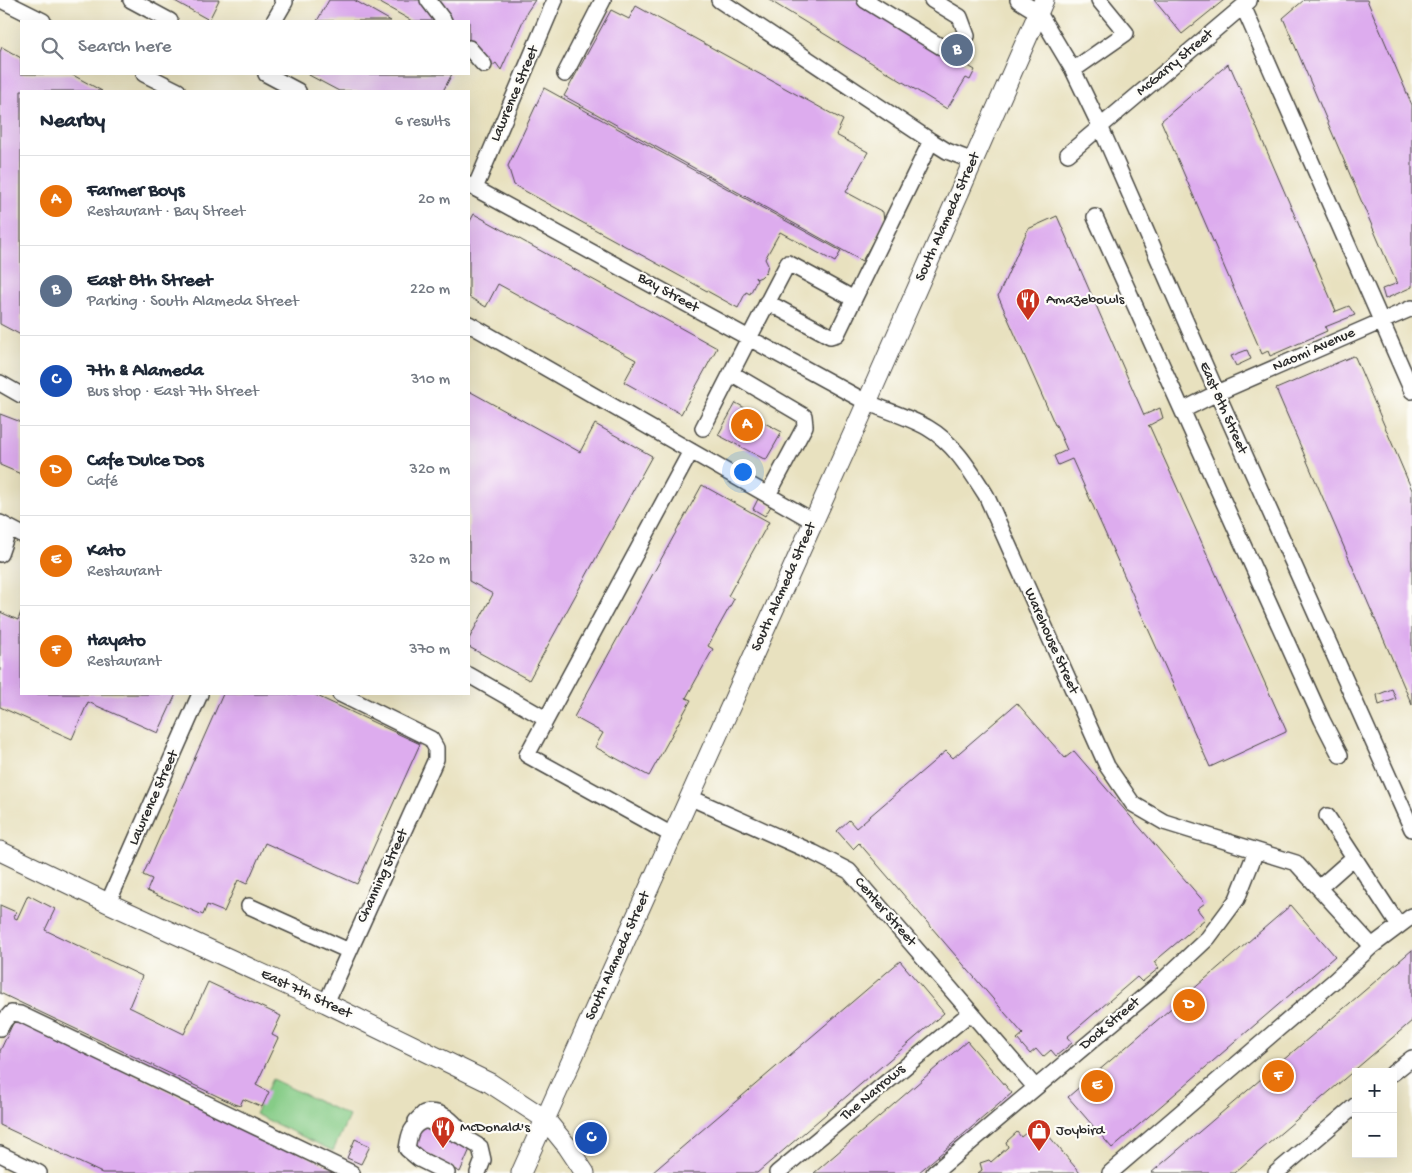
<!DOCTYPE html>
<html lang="en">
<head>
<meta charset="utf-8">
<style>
	:root { --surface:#fff; --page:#f2f2f3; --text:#1f2937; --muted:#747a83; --line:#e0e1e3; --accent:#ea580c }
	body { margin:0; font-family:"Gochi Hand",sans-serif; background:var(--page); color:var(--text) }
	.controls { position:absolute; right:15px; bottom:15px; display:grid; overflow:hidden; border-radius:0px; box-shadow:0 5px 20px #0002 }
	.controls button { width:45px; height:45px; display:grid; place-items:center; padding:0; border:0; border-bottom:1px solid var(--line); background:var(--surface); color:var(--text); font:25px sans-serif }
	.you { position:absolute; left:742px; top:471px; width:18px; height:18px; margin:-12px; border:4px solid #fff; border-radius:50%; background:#1a73e8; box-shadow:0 0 0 8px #1a73e833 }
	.badge { display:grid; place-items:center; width:32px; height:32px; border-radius:50%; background:var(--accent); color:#fff; font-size:16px; font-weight:700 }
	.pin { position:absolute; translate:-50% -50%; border:2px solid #fff; box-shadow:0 1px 5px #0006 }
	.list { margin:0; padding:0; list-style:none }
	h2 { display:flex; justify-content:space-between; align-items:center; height:65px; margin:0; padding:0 20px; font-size:21px }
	h2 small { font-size:16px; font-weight:400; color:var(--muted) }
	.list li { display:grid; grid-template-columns:32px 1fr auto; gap:15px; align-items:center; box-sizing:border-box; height:90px; padding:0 20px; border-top:1px solid var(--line) }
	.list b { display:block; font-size:19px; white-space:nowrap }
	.list p { margin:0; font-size:16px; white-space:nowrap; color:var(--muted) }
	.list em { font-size:16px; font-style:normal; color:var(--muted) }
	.icon { flex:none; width:28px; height:28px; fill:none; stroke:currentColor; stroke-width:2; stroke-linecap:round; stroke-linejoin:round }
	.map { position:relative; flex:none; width:1412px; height:1173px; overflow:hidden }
	.search { position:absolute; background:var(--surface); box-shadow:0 5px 20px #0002; left:20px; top:20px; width:450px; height:55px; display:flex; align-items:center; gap:12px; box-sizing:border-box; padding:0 18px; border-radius:0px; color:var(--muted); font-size:19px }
	.panel { position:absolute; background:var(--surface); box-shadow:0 5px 20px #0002; left:20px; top:90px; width:450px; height:605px; border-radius:0px }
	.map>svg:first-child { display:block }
</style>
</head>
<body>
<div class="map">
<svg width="1412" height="1173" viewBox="0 0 1412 1173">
	<rect width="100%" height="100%" fill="#fdfcf7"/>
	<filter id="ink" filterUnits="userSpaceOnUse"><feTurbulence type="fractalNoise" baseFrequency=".02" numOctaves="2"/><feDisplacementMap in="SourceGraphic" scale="10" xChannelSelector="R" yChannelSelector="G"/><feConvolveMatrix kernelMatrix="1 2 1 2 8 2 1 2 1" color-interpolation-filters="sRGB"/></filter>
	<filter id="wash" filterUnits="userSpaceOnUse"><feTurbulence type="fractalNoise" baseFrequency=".0096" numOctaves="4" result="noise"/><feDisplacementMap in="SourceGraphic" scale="20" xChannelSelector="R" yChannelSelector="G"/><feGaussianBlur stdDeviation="1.12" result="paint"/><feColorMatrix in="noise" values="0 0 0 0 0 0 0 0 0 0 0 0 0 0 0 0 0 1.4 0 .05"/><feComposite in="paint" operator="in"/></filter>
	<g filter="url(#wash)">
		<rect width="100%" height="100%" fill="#e8e1bf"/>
		<path fill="#86cc87" stroke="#587c59" d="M272,1079L349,1116L333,1151L255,1114Z"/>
		<g id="blocks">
			<path fill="#ddacee" d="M173,0H219L209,20Z
				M329,0H354L391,21H317Z
				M375,0H424L440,21H412Z
				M435,0H535L527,12L501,70L496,63L492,66L469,40V21H452Z
				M769,0H861L975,70L970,80L966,78L947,109Z
				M1154,0H1224L1182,34Z
				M1304,0H1367L1412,105V287L1385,299L1382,289L1398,283L1396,282L1283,18Z
				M636,6L843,120L836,135L868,152L846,192L883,212L884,222L862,261L564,96L611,10L629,19Z
				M2,47L21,58V74H71L102,91H21V335L0,324V52Z
				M1228,64L1230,69L1231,68L1336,311L1334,312L1349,306L1355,315L1325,327L1327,331L1270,356L1268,351L1262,354L1161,121Z
				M307,74H452L443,91H339Z
				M544,88L841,251L835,262L780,232L765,259L768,265L766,272L761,277L756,279L755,277L757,280L750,294L746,292L738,308L514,185L508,166Z
				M474,214L717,348L681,414L624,382L636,360L498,284L486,307L469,297V223Z
				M1057,216L1144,415L1160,408L1163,418L1148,426L1149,425L1286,730V732L1210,767L1072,459L1058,465L1054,456L1067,450L1056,425H1055L998,296L1028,229Z
				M1247,350L1251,359L1236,366L1231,356Z
				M1353,356L1355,357L1412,490V705L1276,389Z
				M469,391L580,452L595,424L652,456L529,680L469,647V639L493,594L469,581Z
				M736,403L759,416L757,419L782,432L766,460L718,435Z
				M0,414L21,422V474L0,465Z
				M702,485L769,522L728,596L734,599L708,646L713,649L686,698L691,700L649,776L595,747L603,733L574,717Z
				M758,499L771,506L765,516L753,509Z
				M0,612L18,620L21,612V694H176L158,733L88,702L72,739L0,707Z
				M1392,689L1396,699L1379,705L1377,695Z
				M223,694H313L420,744L357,884L265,843L247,884L238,880L224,912L207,905L203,915L147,891L152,879L143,875Z
				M1017,703L1065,758L1074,751L1205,903L1197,909L1205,919L1154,962L1159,968L1142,982L1137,977L1067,1037L1072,1043L1056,1056L1051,1050L1043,1057L1036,1049L1030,1054L1017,1039L1023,1034L859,843L853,849L837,831L849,820L856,828L946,751L953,758Z
				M28,895L55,909L45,930L142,976L129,1007L184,1034L208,982L281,1016L272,1035L278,1038L256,1085L269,1092L262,1107L243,1099L240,1106L234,1104L0,993V905L16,912L13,917L17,919Z
				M1291,905L1335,956L1112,1148L1068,1097Z
				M1412,950V1021L1234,1173H1151Z
				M900,961L944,1013L757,1173H652Z
				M15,1019L343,1173H102L0,1125V1051Z
				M967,1041L1012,1093L918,1173H814Z
				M1038,1123L1080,1173H978L982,1170L980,1163L989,1160L991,1162L1008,1147L1006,1142L1017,1132L1021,1137Z
				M423,1126L470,1149L460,1172L437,1161L438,1159L416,1149L414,1145L417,1139L414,1138L416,1133L419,1134Z
				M355,1139L370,1146L361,1164L347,1158Z"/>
		</g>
	</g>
	<g filter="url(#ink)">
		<use href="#blocks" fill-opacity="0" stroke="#474641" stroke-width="1"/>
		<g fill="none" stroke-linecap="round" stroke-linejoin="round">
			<g stroke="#474641" stroke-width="18">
				<path id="minor" d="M1,0L43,21
					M131,0L170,21
					M428,0L444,21
					M719,0L931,141L947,151L973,161
					M865,0L956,56L967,36L960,17L932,0
					M1018,0L1039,13L1073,70L1100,126L1217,393L1412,829
					M1243,6L1412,391
					M274,21L285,2L282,0
					M469,48L484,65
					M1073,70L1126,33L1099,0
					M144,74L178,91
					M266,74L298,91
					M565,74L603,0
					M1068,154L1249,1
					M469,185L866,402C885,410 911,418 928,428C954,443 970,470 986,495L1107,766L1133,804L1164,822L1296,863L1372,946L1334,981L1110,1173
					M475,188L555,0
					M1095,217L1322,720L1340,755
					M854,299L931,141
					M469,324L813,521
					M731,373L804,416L805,426L768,495
					M0,383L21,395
					M1183,410L1217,393L1412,308
					M703,428C731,373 759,318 788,263L854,299L837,334L830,336L767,302
					M0,523L21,534
					M0,554L9,528
					M469,675L546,719
					M689,797L814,853L849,871L1035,1087
					M1327,816L1399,926
					M672,835L527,755L691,451
					M1319,888L1354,857
					M108,903L200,694
					M249,906L349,951
					M1372,946L1412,916
					M326,1003L436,759V748L431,739L340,694
					M0,1028L4,1021L11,1013L20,1014L352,1173
					M1393,1073L1412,1058
					M416,1121L424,1113C442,1109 453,1121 463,1134
					M0,1154L39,1173
					M447,1173L419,1159L407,1149C409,1134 411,1125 426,1120L465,1138L480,1147L483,1160L478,1173
					M777,1173L970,1013
					M934,1173L1159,984L1208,938L1237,899L1256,851
					M1276,1173L1356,1105"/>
			</g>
			<g stroke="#474641" stroke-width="21">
				<path id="major" d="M0,851L108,903L326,1003L490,1083L545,1119L567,1146L585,1173
					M521,1173L860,418L1044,0"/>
			</g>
			<use href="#minor" stroke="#fff" stroke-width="15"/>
			<use href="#major" stroke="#fff" stroke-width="19"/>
		</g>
	</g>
	<defs>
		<g id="restaurant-pin" transform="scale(1.25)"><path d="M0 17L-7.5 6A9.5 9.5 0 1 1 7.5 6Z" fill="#c8321e" stroke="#fdfcf7"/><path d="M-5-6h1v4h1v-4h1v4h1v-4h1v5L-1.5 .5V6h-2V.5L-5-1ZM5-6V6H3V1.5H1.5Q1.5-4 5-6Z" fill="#fff"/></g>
		<g id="shop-pin" transform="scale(1.25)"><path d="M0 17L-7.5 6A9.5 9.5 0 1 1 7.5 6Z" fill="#c8321e" stroke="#fdfcf7"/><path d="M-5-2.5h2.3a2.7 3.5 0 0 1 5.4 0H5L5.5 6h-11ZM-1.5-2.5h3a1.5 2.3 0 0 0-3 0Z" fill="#fff"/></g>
	</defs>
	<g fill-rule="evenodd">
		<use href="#restaurant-pin" x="1028" y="300"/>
		<use href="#restaurant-pin" x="443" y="1128"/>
		<use href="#shop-pin" x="1039" y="1131"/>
	</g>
	<g text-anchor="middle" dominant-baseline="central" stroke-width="4.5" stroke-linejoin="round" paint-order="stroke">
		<g font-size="15" fill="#2b2b2b" stroke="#fdfcf7">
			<text transform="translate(1175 63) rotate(-40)">McGarry Street</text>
			<text transform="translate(515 94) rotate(-67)">Lawrence Street</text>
			<text transform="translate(948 217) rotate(-66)">South Alameda Street</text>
			<text transform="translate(668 293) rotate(29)">Bay Street</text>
			<text transform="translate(1314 350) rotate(-24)">Naomi Avenue</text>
			<text transform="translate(1223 408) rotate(66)">East 8th Street</text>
			<text transform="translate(784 587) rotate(-66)">South Alameda Street</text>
			<text transform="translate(1051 641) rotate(66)">Warehouse Street</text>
			<text transform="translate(154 798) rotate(-66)">Lawrence Street</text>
			<text transform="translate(383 876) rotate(-65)">Channing Street</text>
			<text transform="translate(885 912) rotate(49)">Center Street</text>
			<text transform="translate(618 956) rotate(-66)">South Alameda Street</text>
			<text transform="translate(306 994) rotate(25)">East 7th Street</text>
			<text transform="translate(1110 1024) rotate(-40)">Dock Street</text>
			<text transform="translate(873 1093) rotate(-40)">The Narrows</text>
		</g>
		<g font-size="15" fill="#2b2b2b" stroke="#fdfcf7" text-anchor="start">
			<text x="1046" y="300">Amazebowls</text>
			<text x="460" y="1128">McDonald's</text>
			<text x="1056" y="1131">Joybird</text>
		</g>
	</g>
</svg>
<div class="controls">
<button>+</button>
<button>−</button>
</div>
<div class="you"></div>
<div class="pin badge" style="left:747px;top:425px;background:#e8710a">A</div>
<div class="pin badge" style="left:957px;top:50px;background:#5c6f8a">B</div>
<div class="pin badge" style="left:591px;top:1138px;background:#1a4fb4">C</div>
<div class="pin badge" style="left:1189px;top:1005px;background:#e8710a">D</div>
<div class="pin badge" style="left:1097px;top:1086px;background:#e8710a">E</div>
<div class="pin badge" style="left:1278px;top:1076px;background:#e8710a">F</div>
<div class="search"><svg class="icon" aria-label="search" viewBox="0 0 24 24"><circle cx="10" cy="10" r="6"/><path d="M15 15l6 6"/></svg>Search here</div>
<section class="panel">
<h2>Nearby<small>6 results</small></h2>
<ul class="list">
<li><span class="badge" style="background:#e8710a">A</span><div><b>Farmer Boys</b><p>Restaurant · Bay Street</p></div><em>20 m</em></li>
<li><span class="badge" style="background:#5c6f8a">B</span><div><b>East 8th Street</b><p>Parking · South Alameda Street</p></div><em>220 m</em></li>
<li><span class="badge" style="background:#1a4fb4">C</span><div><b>7th &amp; Alameda</b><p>Bus stop · East 7th Street</p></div><em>310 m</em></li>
<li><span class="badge" style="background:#e8710a">D</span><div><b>Cafe Dulce Dos</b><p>Café</p></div><em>320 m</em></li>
<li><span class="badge" style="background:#e8710a">E</span><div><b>Kato</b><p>Restaurant</p></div><em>320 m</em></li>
<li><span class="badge" style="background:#e8710a">F</span><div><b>Hayato</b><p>Restaurant</p></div><em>370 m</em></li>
</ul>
</section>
</div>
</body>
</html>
